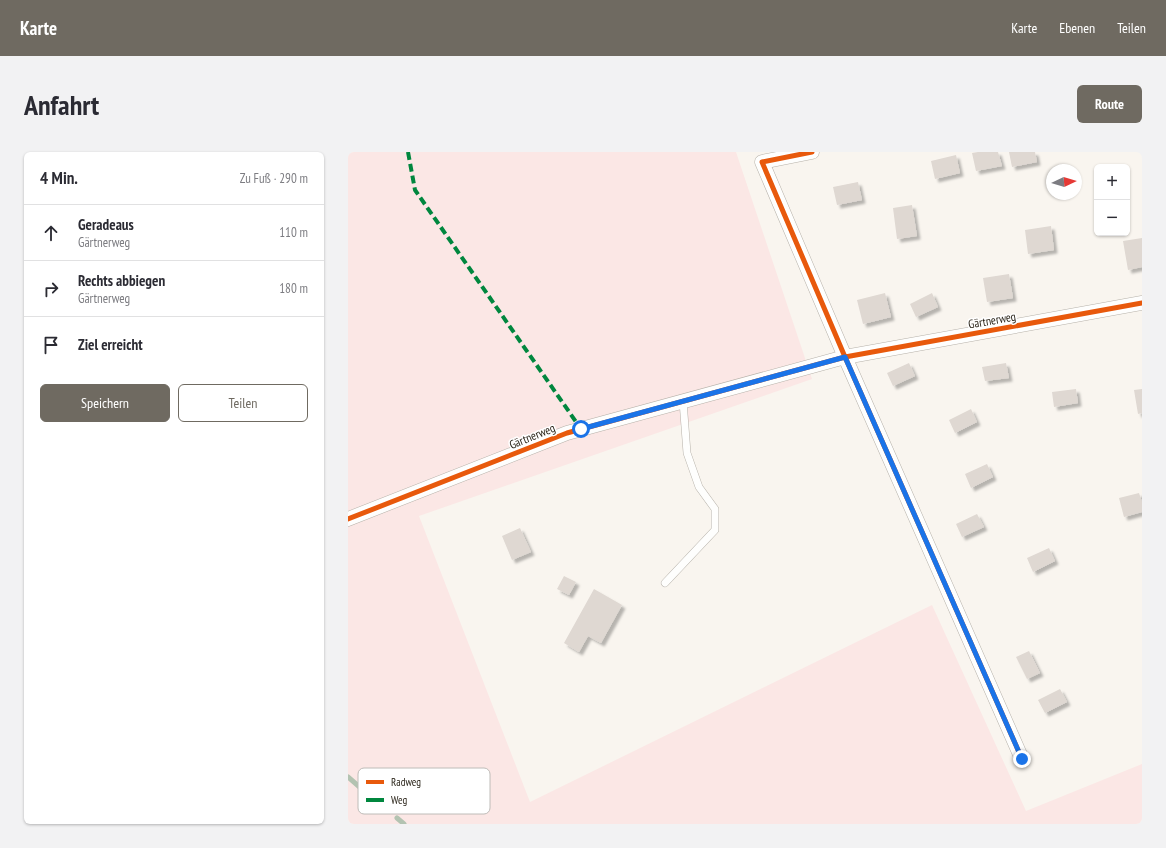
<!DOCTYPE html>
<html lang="de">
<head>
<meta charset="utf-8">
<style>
	:root { --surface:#fff; --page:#f2f2f3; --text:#2b2b33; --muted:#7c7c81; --line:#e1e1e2; --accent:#6f6a61 }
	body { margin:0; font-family:"PT Sans Narrow",sans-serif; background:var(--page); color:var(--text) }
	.controls { position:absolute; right:12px; top:12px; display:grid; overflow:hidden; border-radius:6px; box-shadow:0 1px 3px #0004 }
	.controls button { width:36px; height:36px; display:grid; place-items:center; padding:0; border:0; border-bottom:1px solid var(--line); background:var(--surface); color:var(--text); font:20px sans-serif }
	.compass { position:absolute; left:698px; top:12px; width:36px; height:36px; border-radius:50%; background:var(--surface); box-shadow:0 1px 3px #0004; rotate:86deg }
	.stop { position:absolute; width:12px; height:12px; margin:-9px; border:3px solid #1a73e8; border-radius:50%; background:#fff }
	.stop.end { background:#1a73e8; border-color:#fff; box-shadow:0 1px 4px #0008 }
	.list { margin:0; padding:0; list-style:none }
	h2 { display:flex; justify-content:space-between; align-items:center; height:52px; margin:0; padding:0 16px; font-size:17px }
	h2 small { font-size:13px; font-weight:400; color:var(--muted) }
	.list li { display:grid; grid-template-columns:26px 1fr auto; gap:12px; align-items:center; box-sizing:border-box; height:56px; padding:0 16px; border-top:1px solid var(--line) }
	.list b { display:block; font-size:15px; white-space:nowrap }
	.list p { margin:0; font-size:13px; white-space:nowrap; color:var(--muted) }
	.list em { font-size:13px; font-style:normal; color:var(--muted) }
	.actions { display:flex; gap:8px; padding:12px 16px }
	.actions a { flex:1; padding:9px 0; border:1px solid var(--accent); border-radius:6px; text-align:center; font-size:14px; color:var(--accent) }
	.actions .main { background:var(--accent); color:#fff }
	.icon { flex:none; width:22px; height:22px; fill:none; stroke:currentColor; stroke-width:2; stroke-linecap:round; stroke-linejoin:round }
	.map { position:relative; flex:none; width:794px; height:672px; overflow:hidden; border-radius:6px }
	header { display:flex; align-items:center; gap:24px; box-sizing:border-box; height:56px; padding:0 20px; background:var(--accent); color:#fff }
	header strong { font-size:19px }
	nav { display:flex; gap:22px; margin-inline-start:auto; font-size:14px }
	.intro { display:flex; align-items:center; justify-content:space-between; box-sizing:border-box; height:96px; padding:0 24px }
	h1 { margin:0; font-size:28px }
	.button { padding:10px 18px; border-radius:6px; background:var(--accent); color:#fff; font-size:14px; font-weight:700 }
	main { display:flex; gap:24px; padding:0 24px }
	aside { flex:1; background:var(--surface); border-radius:6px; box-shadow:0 1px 3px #0004 }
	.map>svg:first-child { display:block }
</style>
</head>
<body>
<header>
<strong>Karte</strong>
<nav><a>Karte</a><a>Ebenen</a><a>Teilen</a></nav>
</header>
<div class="intro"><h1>Anfahrt</h1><a class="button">Route</a></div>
<main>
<aside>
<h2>4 Min.<small>Zu Fuß · 290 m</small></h2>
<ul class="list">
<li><svg class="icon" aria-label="ahead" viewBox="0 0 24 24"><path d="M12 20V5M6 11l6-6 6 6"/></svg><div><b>Geradeaus</b><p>Gärtnerweg</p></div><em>110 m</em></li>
<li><svg class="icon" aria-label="right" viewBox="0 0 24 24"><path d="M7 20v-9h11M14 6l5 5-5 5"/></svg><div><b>Rechts abbiegen</b><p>Gärtnerweg</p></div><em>180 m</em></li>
<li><svg class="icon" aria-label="arrive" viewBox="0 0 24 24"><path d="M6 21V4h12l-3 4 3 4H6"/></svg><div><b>Ziel erreicht</b></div></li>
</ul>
<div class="actions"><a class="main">Speichern</a><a>Teilen</a></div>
</aside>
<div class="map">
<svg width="794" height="672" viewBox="0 0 794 672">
	<defs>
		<filter id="shadow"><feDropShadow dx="3.5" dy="3.5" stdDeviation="1" flood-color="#0004"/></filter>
	</defs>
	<rect width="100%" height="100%" fill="#f9f5ef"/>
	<path fill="#fbe7e5" d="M0,0H388L464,227L71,364L182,650L584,453L678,659L794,612V672H0Z"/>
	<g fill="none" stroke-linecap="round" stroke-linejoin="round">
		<path stroke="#b3c3b1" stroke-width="5" d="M0,625L31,652
			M49,666L56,672"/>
	</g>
	<path fill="#dfd8d2" filter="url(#shadow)" d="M630,0H650L654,14L628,19L624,1Z
		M661,0H687L689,10L664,15Z
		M608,3L612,21L587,27L583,9Z
		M510,30L514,48L489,53L485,35Z
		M564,53L569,84L549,87L545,56Z
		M703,74L706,98L680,102L677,78Z
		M794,86V115L780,118L775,89Z
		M661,122L665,146L639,150L635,126Z
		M537,141L543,165L515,172L509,148Z
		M584,141L590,155L568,165L562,152Z
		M561,211L567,224L545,234L539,221Z
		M658,211L661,226L637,229L634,215Z
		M728,237L730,251L706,255L704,240Z
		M794,237V261L790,262L786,238Z
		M623,257L629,270L607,281L601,268Z
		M639,312L645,325L623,336L617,322Z
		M791,341L794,350V360L776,365L771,346Z
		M629,362L636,375L614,385L608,372Z
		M172,376L183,400L164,408L154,384Z
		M701,396L707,409L685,420L679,406Z
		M216,424L228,430L221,443L209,437Z
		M246,437L274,453L253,491L240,484L231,500L216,491Z
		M681,499L692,521L679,527L668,505Z
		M712,537L719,550L697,561L690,548Z"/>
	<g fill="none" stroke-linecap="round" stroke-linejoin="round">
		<g stroke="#b6b1a9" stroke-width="8">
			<path id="service" d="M317,431L367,378V357L351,335L339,301L335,249"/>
		</g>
		<g stroke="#b6b1a9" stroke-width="15">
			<path id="minor" d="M464,0L414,10L497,205L674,607
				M0,367L219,281L497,205L794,151"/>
		</g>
		<use href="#service" stroke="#fefefd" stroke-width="7"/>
		<use href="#minor" stroke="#fefefd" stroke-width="14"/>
		<path stroke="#00873e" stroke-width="4" stroke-dasharray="8 4" stroke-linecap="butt" d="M60,0L67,38L233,277"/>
		<g stroke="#fff" stroke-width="8">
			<path id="cycleway" d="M464,0L414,10L497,205L674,607
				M0,367L219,281L497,205L794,151"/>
		</g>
		<use href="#cycleway" stroke="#e8590c" stroke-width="5"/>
	</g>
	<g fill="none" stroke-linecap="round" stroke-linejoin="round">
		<path stroke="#1a73e8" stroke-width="5" d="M233,277L497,205L674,607"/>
	</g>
	<g text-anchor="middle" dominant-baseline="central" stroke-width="3" stroke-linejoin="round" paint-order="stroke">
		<g font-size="12" fill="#251f14" stroke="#fff">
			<text transform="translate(644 168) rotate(-10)">Gärtnerweg</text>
			<text transform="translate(184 284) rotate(-22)">Gärtnerweg</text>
		</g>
	</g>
	<rect x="10" y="616" width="132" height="46" rx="6" fill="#fff" stroke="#bebcb8" stroke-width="1"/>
	<rect x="18" y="628" width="18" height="4" fill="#e8590c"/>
	<rect x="18" y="646" width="18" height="4" fill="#00873e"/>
	<g font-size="11" fill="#251f14">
		<text x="43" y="634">Radweg</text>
		<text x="43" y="652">Weg</text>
	</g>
</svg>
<div class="controls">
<button>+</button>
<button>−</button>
</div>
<svg class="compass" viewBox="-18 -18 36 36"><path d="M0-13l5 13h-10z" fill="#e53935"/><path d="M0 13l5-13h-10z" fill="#7c7c81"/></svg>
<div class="stop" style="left:233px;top:277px"></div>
<div class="stop end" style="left:674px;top:607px"></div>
</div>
</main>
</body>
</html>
